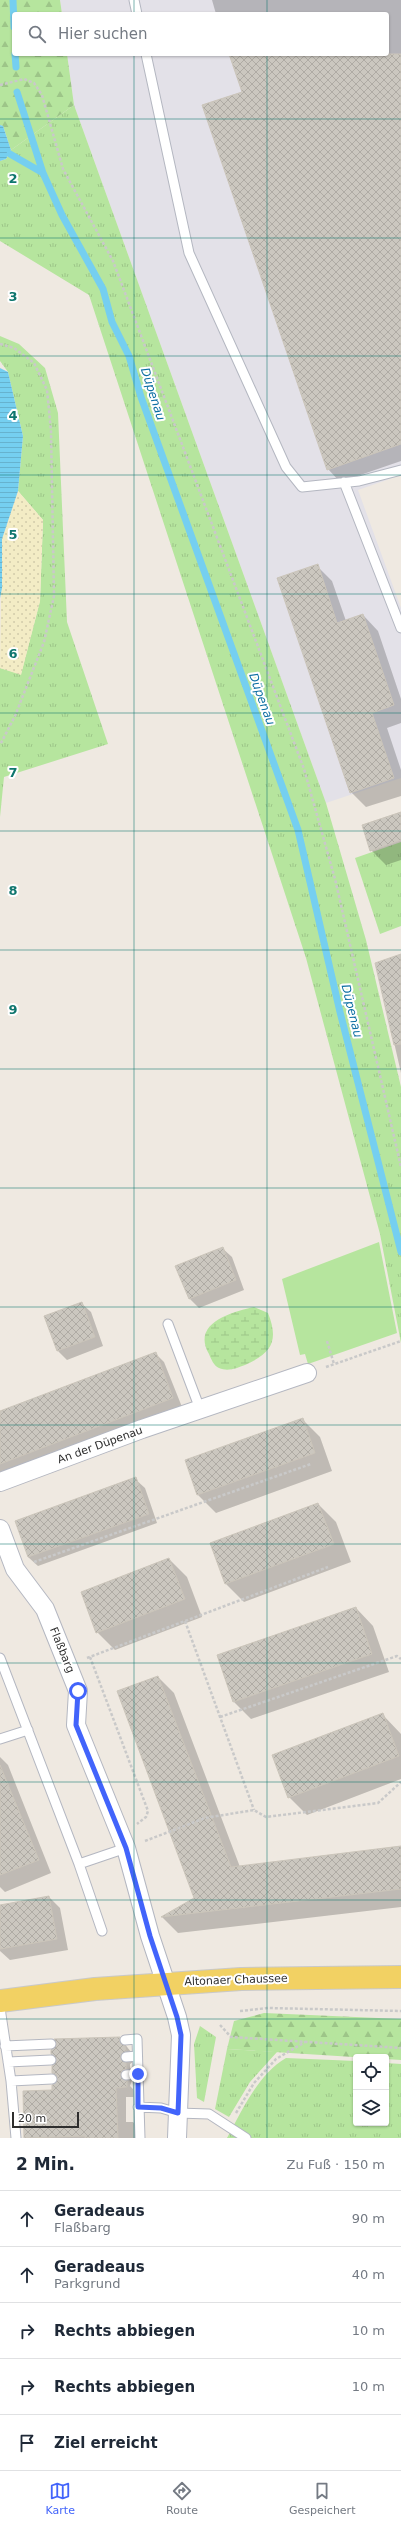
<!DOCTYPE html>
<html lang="de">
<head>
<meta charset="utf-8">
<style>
	:root { --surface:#fff; --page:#f2f2f3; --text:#1f2937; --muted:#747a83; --line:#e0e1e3; --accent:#4264fb }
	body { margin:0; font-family:"DejaVu Sans",sans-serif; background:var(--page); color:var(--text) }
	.controls { position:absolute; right:12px; bottom:12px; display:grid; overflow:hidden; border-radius:4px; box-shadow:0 1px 3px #0004 }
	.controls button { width:36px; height:36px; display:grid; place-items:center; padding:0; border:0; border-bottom:1px solid var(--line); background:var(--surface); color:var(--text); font:20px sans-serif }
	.scale { position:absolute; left:12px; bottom:10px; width:67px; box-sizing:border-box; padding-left:4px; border:2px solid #2e2e2e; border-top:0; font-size:11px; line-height:14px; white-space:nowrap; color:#2e2e2e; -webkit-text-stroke:3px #fff; paint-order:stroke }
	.stop { position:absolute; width:12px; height:12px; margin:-9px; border:3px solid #4264fb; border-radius:50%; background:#fff }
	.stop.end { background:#4264fb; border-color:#fff; box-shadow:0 1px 4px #0008 }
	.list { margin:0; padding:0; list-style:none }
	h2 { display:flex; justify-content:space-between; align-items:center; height:52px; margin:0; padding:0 16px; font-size:17px }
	h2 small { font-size:13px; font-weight:400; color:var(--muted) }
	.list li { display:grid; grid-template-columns:26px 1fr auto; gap:12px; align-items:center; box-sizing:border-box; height:56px; padding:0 16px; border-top:1px solid var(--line) }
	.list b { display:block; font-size:15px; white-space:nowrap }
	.list p { margin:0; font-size:13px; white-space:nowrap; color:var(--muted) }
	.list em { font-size:13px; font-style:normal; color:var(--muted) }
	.icon { flex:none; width:22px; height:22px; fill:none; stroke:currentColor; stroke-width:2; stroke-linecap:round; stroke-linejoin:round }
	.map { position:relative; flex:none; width:401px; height:2138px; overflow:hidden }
	.search { position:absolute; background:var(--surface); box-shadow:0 1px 3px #0004; left:12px; right:12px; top:12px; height:44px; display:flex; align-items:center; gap:10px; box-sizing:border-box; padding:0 14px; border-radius:4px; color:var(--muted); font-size:15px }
	.sheet { height:332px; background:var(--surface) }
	nav { display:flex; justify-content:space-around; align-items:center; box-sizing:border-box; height:56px; border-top:1px solid var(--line); background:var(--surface); font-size:11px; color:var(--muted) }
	nav a { display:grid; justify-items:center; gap:2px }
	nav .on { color:var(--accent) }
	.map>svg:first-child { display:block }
</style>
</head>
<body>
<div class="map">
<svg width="401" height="2138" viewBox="0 0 401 2138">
	<defs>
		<pattern id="grass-tufts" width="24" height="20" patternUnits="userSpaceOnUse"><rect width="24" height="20" fill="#b6e59e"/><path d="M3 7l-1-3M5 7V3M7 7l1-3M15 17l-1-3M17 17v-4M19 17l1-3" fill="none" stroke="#9dc588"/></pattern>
		<pattern id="forest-firs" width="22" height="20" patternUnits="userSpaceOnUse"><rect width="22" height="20" fill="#b6e59e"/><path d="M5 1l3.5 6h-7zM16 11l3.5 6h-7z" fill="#9dc588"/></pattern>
		<pattern id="wetland-marsh" width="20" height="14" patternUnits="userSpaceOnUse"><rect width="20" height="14" fill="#b6e59e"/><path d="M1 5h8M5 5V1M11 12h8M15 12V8" fill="none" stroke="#9dc588"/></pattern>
		<pattern id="sand-dots" width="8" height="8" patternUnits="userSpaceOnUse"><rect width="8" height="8" fill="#f3ecc5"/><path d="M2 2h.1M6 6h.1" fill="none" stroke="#d1cbaa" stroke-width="1.8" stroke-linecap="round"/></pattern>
		<pattern id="water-rules" width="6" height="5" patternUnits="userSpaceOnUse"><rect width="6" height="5" fill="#75cff0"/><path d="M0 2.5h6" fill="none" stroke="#66b2ce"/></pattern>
		<pattern id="building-cross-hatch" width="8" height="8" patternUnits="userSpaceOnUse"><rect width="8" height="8" fill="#cbc7bf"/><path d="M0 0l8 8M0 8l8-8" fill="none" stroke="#afaba4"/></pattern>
	</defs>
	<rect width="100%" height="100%" fill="#efe9e1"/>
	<path fill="#e3e1e8" d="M60,0H401V475L358,490L401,608V778L326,803L74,105L67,54H387V14H62Z"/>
	<path fill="url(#grass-tufts)" d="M74,105L326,803L366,940L401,1087V1343L380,1234L306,958L89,295L0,241V161L6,159L11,150Z
		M0,336L19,344L45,368L58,413L67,622L108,744L4,777L0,817V668L21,674L40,601L43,520L18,491L23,436L8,372L0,361Z
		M401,842V926L380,934L355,858Z
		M200,2026L216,2037L204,2102L197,2098L194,2044Z
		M227,2049L277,2052L250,2082L229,2117L215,2109Z
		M286,2058L356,2061V2123H386V2063L401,2064V2138H227C242,2111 258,2074 286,2058Z"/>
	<path fill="url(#forest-firs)" d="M0,0H60L62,14H14V54H67L74,105L11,150L3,126L0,125Z
		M264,2013L401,2019V2060L227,2049L234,2021Z"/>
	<path fill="url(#wetland-marsh)" d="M254,1307L268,1313C279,1341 272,1353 245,1365C237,1368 228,1372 219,1368C214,1366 211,1359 209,1354C191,1323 232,1312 254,1307Z"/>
	<path fill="url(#sand-dots)" d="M18,491L43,520L40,601L21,675L0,668L2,539Z"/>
	<path fill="#b6e59e" d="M379,1242L397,1333L308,1364L305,1354L300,1355L282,1279Z"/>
	<path fill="url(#water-rules)" d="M0,125L3,126L11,150L6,159L0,161Z
		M0,368L8,372L23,436L18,491L2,539V588L0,598Z"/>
	<path fill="#0003" d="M212,0H401V461L340,482L328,469L243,92L230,54H387V14H216Z
		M317,566L332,581L346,621L363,615L378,631L401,699V723L387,728L401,770V796L366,807L351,792Z
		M401,813V860L386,865L371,850Z
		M401,955V1073L376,963Z
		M222,1248L232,1257L244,1290L199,1308L189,1298Z
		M81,1303L91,1312L103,1346L67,1360L58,1351Z
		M155,1353L164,1362L182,1407L0,1477V1413Z
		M302,1419L320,1437L332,1471L216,1513L198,1495Z
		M135,1479L145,1488L157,1523L38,1566L28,1557Z
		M318,1504L336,1522L351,1562L244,1602L226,1584L211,1544Z
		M169,1559L187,1577L202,1617L115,1650L97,1632Z
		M356,1608L373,1626L389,1672L251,1719L234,1702Z
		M158,1677L174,1693L240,1867L401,1847V1907L178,1933L162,1917L196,1899Z
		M382,1714L401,1734V1779L307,1815L289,1797Z
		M0,1757L8,1765L51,1873L5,1892L0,1887Z
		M49,1897L60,1908L68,1950L10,1960L0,1951V1906Z
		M120,2038L135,2057V2061L130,2064V2068L136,2074V2079L132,2080L130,2086L136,2092V2097H126V2122H133L143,2132V2138H26L58,2083V2078L53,2073Z"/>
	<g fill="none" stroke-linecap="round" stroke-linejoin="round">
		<path stroke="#75cff0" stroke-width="7" d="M13,0L14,27
			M15,54L16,67
			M17,92L43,173
			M10,154L43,173L62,215L103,289L112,322L129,356L141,397L298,830L340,1012L401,1252"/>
	</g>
	<path fill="url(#building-cross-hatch)" stroke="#cbc5ba" d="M229,54H401V444L327,470L202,105L242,92Z
		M318,564L337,623L363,614L394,705L372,713L394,778L350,793L277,578Z
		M401,812V840L370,851L362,825Z
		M401,954V1044L394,1045L375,963Z
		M223,1247L236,1280L189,1299L175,1266Z
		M82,1302L95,1337L57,1351L44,1316Z
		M156,1352L173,1398L0,1464V1411Z
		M303,1418L315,1453L197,1495L185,1460Z
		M136,1477L149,1514L28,1557L15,1521Z
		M318,1503L334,1544L225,1584L210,1543Z
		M169,1558L185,1599L96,1633L81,1592Z
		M356,1607L372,1654L233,1702L217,1655Z
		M158,1676L231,1867L401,1846V1889L161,1917L194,1898L117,1691Z
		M383,1713L399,1756L288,1798L272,1755Z
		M0,1765L39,1860L0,1875Z
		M49,1896L57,1939L0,1949V1905Z
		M120,2037V2043L125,2046L126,2051L121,2054L120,2058L126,2063V2069L122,2070L120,2076L127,2081V2087L116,2088L118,2138H85V2136L24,2138L23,2091L52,2090V2085L57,2081V2075L52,2073V2066L57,2060L51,2054V2050L57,2044L54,2039Z"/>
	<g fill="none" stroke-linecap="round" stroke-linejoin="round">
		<g stroke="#b4b7c1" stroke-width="11">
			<path id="service" d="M134,0L137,14
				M146,54L189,253L286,467L302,487L359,481L401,470
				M344,482L401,628
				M168,1324L200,1409
				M0,1658L79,1864L102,1931
				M0,1739L28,1730
				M79,1864L126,1848
				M0,2008L11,2081L16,2138
				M125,2040L137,2039L140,2138
				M5,2046L51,2044
				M126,2057L137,2056
				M8,2062L51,2060
				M126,2075L138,2074
				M11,2081L52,2079
				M138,2107L161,2108L178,2113L209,2114L246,2138"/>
		</g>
		<g stroke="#b4b7c1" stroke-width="20">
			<path id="minor" d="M0,1482L142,1429L307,1373
				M0,1529L15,1569L45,1609L78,1691L76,1725L126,1848L150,1936L177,2017L181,2035L177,2138"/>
		</g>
		<g stroke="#c9c9c9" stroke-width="24">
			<path id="primary" d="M0,2001L95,1989L241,1979L401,1977"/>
		</g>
		<path stroke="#c9c9c9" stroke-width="2.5" stroke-dasharray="3 2" stroke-linecap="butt" d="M0,85L24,79L34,83L42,95L63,169L113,261L304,769L335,879L401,1167
			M0,344L14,348L34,363L47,390L51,431L54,596L44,642L15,716L0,745
			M327,1341L334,1364
			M326,1367L401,1341
			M34,1562L311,1464
			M185,1621L254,1810
			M90,1657L148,1811L146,1817L137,1824
			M87,1658L328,1567
			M220,1717L397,1656L401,1659
			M145,1841L205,1818L254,1810L266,1817L378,1803L401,1782
			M240,2011L268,2008L401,2011
			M220,2025L231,2037L401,2048
			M236,2113L254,2083L276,2059L305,2042"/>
		<use href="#service" stroke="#fff" stroke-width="9"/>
		<use href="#minor" stroke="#fff" stroke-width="18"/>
		<use href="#primary" stroke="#f2d163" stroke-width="22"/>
	</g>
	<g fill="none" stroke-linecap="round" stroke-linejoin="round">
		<path stroke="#4264fb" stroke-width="5" d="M78,1691L76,1725L126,1848L150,1936L177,2017L181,2035L178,2113L161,2108L138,2107V2074"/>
	</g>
	<path fill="none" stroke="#0f766e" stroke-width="1" stroke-opacity="0.55" d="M134,0V14M267,0V14M134,54V2138M267,54V2138M0,119H401M0,238H401M0,356H401M0,475H401M0,594H401M0,713H401M0,831H401M0,950H401M0,1069H401M0,1188H401M0,1307H401M0,1425H401M0,1544H401M0,1663H401M0,1782H401M0,1900H401M0,2019H401"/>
	<g text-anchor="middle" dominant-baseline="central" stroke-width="4" stroke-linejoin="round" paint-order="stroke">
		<g font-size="11" fill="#2e2e2e" stroke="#fff">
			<text transform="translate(100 1445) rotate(-20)">An der Düpenau</text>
			<text transform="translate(62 1650) rotate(68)">Flaßbarg</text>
			<text transform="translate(236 1980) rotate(-2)">Altonaer Chaussee</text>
		</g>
		<g font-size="12" font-style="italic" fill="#0d6fa3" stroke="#fff">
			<text transform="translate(153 394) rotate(72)">Düpenau</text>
			<text transform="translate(262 699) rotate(70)">Düpenau</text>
			<text transform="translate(352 1011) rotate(76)">Düpenau</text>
		</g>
	</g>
	<g font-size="13" text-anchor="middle" font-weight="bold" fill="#0f766e" stroke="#fff" stroke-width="4" stroke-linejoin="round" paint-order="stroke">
		<text x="13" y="183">2</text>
		<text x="13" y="301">3</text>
		<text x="13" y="420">4</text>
		<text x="13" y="539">5</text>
		<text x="13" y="658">6</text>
		<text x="13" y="777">7</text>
		<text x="13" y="895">8</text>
		<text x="13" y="1014">9</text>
	</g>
</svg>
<div class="controls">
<button><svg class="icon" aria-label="locate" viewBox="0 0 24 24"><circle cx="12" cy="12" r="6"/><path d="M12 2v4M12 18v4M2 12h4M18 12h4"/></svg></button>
<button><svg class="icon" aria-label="layers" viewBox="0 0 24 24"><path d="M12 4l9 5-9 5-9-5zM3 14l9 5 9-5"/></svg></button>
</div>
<div class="scale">20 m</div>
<div class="stop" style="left:78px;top:1691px"></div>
<div class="stop end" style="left:138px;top:2074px"></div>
<div class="search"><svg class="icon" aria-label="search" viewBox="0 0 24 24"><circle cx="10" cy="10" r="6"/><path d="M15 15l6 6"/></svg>Hier suchen</div>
</div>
<section class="sheet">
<h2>2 Min.<small>Zu Fuß · 150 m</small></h2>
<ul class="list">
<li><svg class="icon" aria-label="ahead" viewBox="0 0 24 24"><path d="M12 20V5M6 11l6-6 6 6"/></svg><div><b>Geradeaus</b><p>Flaßbarg</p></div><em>90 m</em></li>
<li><svg class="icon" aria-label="ahead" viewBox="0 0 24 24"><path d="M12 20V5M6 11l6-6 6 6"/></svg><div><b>Geradeaus</b><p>Parkgrund</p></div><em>40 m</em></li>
<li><svg class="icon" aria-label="right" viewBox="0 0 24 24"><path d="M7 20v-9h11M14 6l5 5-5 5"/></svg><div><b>Rechts abbiegen</b></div><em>10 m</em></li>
<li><svg class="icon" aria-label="right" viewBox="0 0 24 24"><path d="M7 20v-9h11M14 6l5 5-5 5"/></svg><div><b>Rechts abbiegen</b></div><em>10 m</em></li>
<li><svg class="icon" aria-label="arrive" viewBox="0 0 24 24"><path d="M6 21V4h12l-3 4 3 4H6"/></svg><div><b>Ziel erreicht</b></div></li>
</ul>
</section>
<nav>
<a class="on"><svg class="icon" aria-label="map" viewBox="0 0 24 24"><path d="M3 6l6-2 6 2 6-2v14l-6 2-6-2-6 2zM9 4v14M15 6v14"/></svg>Karte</a>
<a><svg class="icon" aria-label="directions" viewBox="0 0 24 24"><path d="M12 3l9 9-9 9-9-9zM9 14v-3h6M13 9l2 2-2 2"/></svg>Route</a>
<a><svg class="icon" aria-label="saved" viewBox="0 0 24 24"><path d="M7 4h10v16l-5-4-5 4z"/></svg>Gespeichert</a>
</nav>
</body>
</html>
